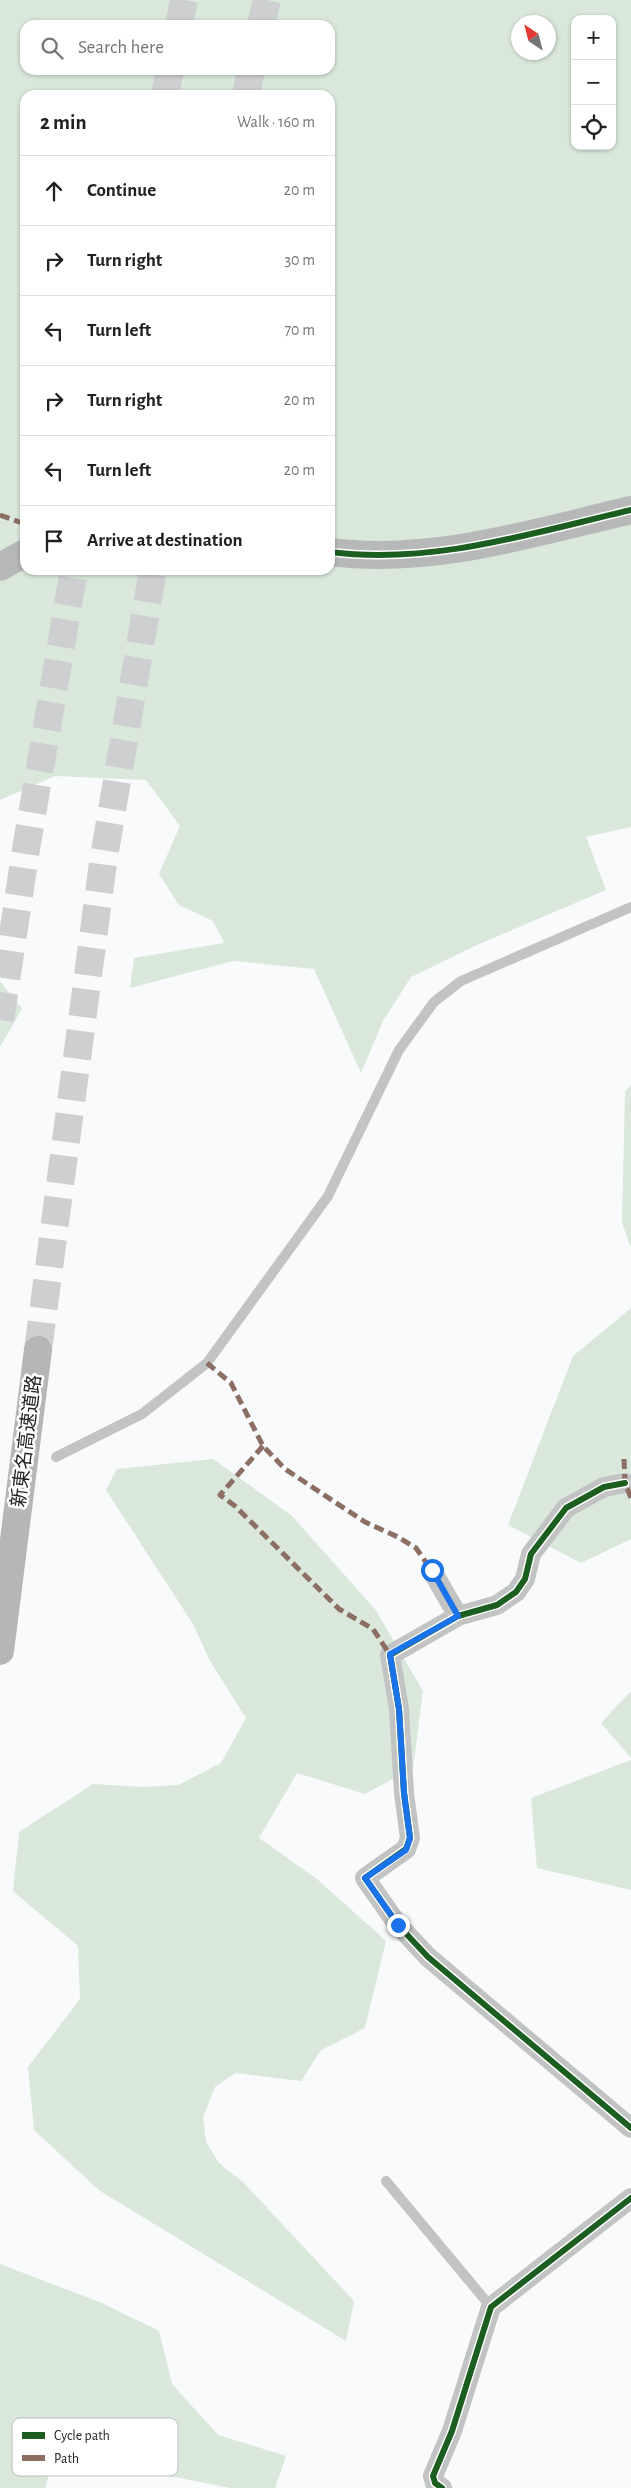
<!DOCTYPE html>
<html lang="en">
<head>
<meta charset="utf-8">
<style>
	:root { --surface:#fff; --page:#f6f6f6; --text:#202124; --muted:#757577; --line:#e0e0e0 }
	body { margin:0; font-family:"Alegreya Sans","Noto Sans JP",sans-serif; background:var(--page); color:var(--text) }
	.controls { position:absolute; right:15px; top:15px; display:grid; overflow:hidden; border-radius:10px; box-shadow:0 1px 4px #0004 }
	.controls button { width:45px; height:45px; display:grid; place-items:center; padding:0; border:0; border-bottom:1px solid var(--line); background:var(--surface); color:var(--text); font:25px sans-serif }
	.compass { position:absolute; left:511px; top:15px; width:45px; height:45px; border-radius:50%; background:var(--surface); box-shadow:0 1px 4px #0004; rotate:325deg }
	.stop { position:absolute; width:15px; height:15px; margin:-11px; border:4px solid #1a73e8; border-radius:50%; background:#fff }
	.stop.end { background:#1a73e8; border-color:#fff; box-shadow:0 1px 5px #0008 }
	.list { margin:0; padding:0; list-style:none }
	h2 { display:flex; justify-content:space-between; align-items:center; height:65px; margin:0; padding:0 20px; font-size:21px }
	h2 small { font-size:16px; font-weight:400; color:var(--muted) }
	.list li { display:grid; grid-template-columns:32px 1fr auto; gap:15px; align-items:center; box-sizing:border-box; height:70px; padding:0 20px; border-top:1px solid var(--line) }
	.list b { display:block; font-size:19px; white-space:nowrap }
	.list em { font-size:16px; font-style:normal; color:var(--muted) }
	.icon { flex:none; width:28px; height:28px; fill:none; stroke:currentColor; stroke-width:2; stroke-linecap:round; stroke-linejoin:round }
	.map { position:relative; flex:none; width:631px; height:2488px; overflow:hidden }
	.search { position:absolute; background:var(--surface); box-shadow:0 1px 4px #0004; left:20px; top:20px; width:315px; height:55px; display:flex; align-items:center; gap:12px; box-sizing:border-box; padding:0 18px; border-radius:15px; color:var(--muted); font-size:19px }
	.panel { position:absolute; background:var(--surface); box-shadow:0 1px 4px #0004; left:20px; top:90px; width:315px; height:485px; border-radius:15px }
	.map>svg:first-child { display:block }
</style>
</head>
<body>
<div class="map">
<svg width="631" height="2488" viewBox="0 0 631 2488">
	<rect width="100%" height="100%" fill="#f8fafc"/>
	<path fill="#d9e8db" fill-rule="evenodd" d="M0,0H631V827L586,837L606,890L477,945L411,977L383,1021L361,1073L314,969L233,961L130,988L134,958L224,943L213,921L179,905L159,874L180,826L146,780L55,776L0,800ZM575,19H612V146H575ZM518,22H548V52H518ZM25,25H330V70H25ZM25,95H330V570H25Z
		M0,981L22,1009L0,1047Z
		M631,1085V1248L622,1223L625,1091Z
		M631,1308V1539L581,1563L508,1525L573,1356Z
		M213,1459L291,1515L375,1609L423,1691L413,1768L365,1794L297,1773L259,1838L317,1879L386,1941L365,2028L321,2050L301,2081L235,2073L215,2087L203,2117L206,2142L219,2163L244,2183L354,2301L346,2341L100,2191L34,2130L28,2067L80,1999L78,1946L13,1891L19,1832L93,1784L142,1787L178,1785L221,1763L246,1718L210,1661L193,1624L106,1490L117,1469Z
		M631,1691V1758L601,1723Z
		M631,1760V1890L537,1868L531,1798Z
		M0,2264L102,2303L159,2331L172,2384L218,2435L286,2456L275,2488H231L169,2476L125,2427L68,2420L45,2488H0Z"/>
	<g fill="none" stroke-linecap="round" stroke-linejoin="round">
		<path stroke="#cdcfd1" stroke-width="28" stroke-dasharray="28 14" stroke-linecap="butt" d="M179,25L184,0
			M261,25L267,0
			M165,95L170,70
			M246,95L251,70
			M0,1020L26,849L74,570
			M38,1350L103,863L153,570"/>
		<path stroke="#c2c3c3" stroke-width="10" d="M56,1457L142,1414L207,1363L328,1196L399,1050L434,1002L461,981L631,907
			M386,2181L491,2307"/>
		<path stroke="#c2c3c3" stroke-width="20" d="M625,1483L604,1487L566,1508L531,1554L525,1579L516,1592L497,1605L458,1616L390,1655L399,1709L404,1793L410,1838L406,1849L365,1878L398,1925L428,1957L631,2128
			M432,1571L458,1616
			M442,2488L435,2483L433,2476L452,2431L491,2307L631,2198"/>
		<path stroke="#b7b9b9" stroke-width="28" d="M330,552C433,565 532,533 631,510
			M0,567L25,553"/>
		<path stroke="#b5b7b6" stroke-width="28" d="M0,1651L38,1350"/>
		<path stroke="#8d6e63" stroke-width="5" stroke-dasharray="10 5" stroke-linecap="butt" d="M0,515L25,524
			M207,1363L231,1383L263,1446L285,1469L365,1522L398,1537L416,1548L432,1571
			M263,1446L220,1495L235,1506L339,1609L373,1629L390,1655
			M624,1459L625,1483L631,1498"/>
		<g stroke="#fff" stroke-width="9">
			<path id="cycleway" d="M330,552C433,565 532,533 631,510
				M625,1483L604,1487L566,1508L531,1554L525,1579L516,1592L497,1605L458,1616L390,1655L399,1709L404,1793L410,1838L406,1849L365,1878L398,1925L428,1957L631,2128
				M442,2488L435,2483L433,2476L452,2431L491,2307L631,2198"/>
		</g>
		<use href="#cycleway" stroke="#1b5e20" stroke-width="6"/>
	</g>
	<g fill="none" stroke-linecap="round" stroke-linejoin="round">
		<path stroke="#1a73e8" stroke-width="6" d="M398,1925L365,1878L406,1850L410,1838L404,1793L399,1709L390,1654L458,1616L432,1570"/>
	</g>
	<g text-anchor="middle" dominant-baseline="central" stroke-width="5" stroke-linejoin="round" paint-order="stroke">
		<g font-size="19" fill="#222325" stroke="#fff">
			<text transform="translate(27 1441) rotate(-83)">新東名高速道路</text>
		</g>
	</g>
	<rect x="12" y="2418" width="166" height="58" rx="8" fill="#fff" stroke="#bdbdbe" stroke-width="1"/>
	<rect x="22" y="2432" width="23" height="7" fill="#1b5e20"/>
	<rect x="22" y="2455" width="23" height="6" fill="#8d6e63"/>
	<g font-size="14" fill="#222325">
		<text x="54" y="2440">Cycle path</text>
		<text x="54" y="2463">Path</text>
	</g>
</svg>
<div class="controls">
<button>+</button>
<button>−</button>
<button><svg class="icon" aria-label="locate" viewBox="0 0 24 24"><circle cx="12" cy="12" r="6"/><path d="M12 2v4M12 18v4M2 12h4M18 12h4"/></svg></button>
</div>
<svg class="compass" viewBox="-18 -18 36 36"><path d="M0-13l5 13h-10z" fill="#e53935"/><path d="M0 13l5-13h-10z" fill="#757577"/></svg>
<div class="stop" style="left:432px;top:1570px"></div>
<div class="stop end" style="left:398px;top:1925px"></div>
<div class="search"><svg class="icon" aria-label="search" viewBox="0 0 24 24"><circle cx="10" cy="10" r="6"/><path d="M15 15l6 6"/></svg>Search here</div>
<section class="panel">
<h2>2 min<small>Walk · 160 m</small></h2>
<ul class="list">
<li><svg class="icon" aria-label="ahead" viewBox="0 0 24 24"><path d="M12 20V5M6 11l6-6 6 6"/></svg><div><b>Continue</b></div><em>20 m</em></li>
<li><svg class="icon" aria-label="right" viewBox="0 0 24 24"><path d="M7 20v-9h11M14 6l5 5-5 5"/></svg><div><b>Turn right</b></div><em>30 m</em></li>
<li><svg class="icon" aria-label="left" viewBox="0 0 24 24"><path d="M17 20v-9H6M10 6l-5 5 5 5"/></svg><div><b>Turn left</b></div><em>70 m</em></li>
<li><svg class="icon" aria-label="right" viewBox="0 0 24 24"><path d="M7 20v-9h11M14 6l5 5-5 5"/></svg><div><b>Turn right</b></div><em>20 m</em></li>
<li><svg class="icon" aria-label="left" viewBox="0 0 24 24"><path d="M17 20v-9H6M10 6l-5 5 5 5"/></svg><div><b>Turn left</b></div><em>20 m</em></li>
<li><svg class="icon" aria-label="arrive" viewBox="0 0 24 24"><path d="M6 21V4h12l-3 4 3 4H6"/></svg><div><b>Arrive at destination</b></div></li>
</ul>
</section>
</div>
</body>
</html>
